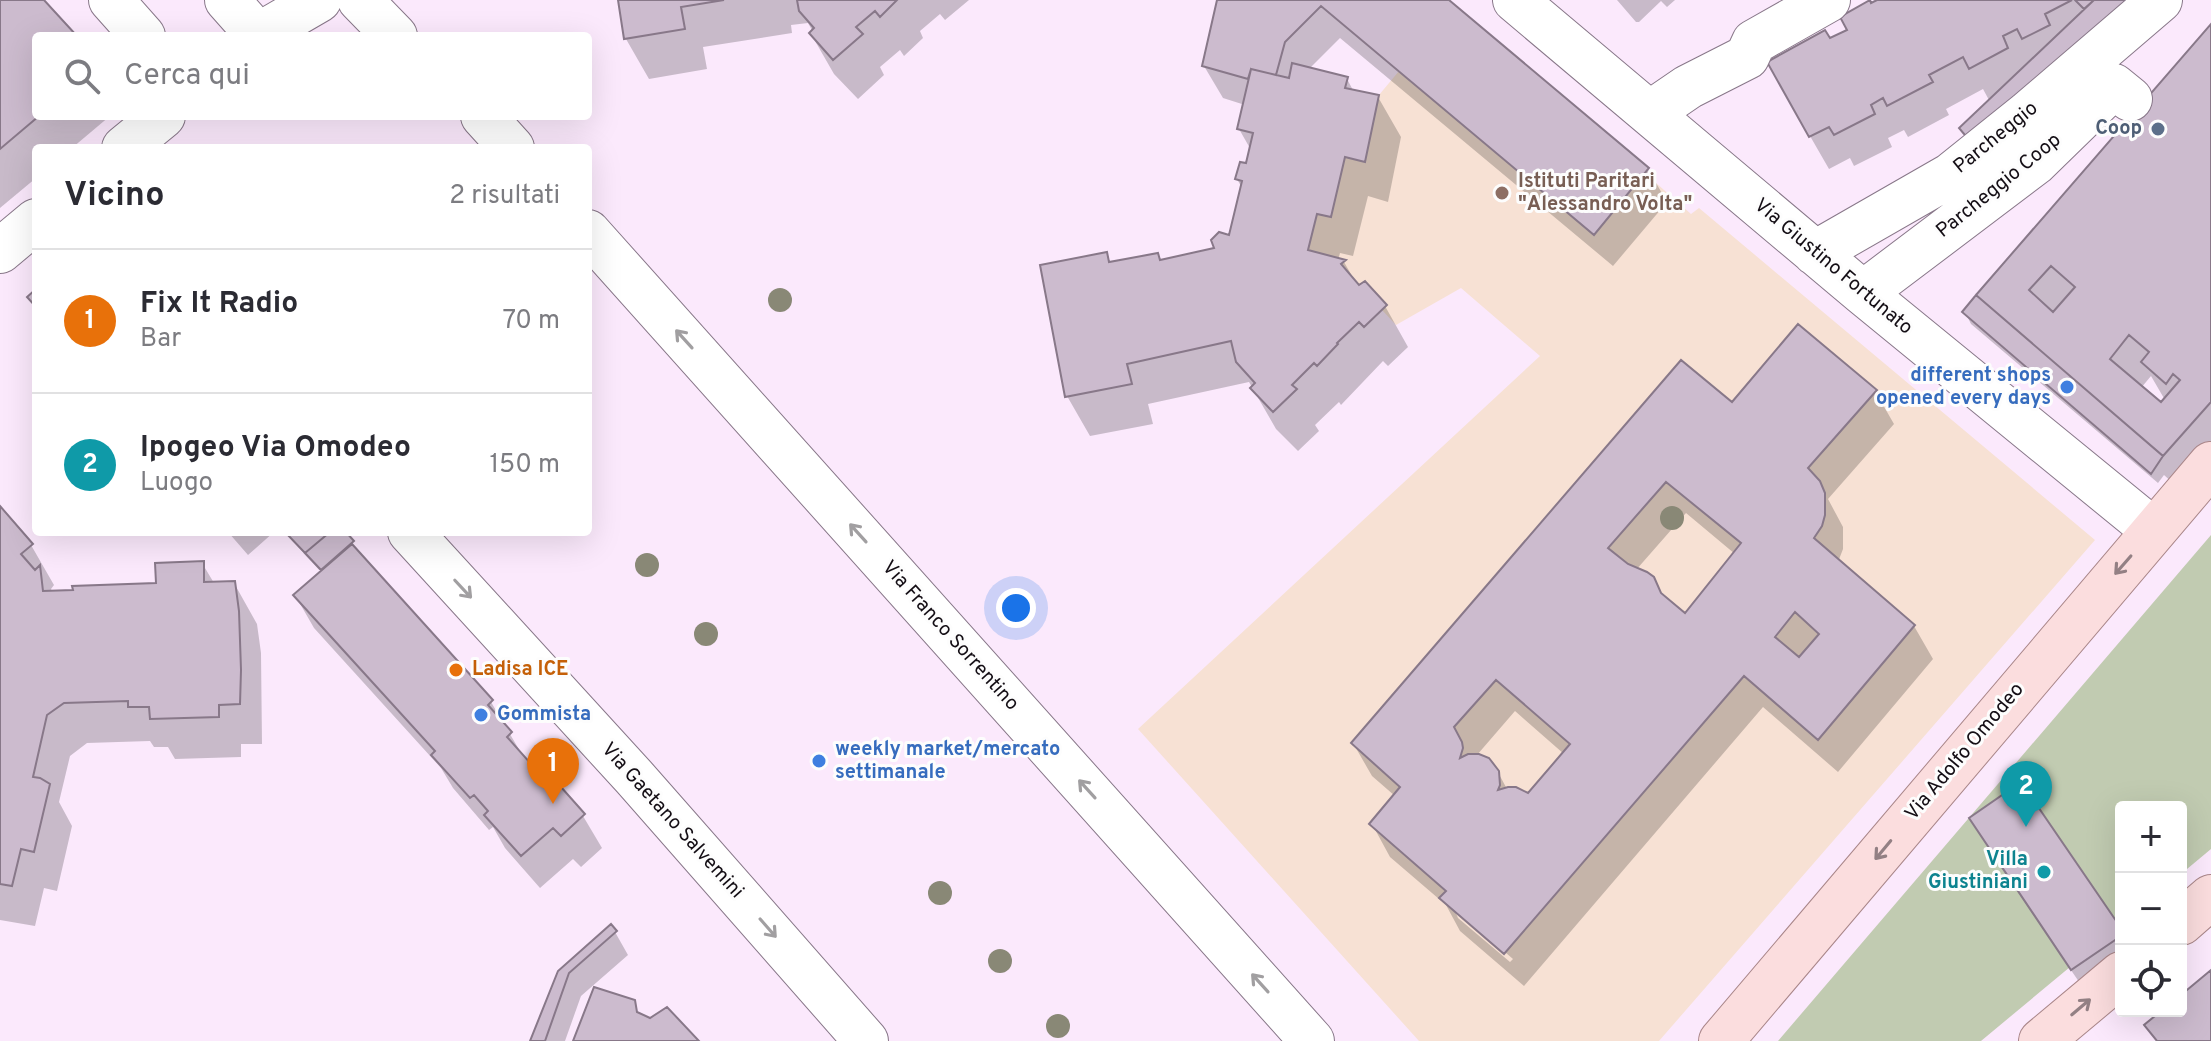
<!DOCTYPE html>
<html lang="it">
<head>
<meta charset="utf-8">
<style>
	:root { --surface:#fff; --page:#f7f7f7; --text:#2b2b33; --muted:#7c7c81; --line:#e1e1e2; --accent:#2563eb }
	body { margin:0; font-family:Overpass,sans-serif; background:var(--page); color:var(--text) }
	.controls { position:absolute; right:24px; bottom:24px; display:grid; overflow:hidden; border-radius:8px; box-shadow:0 8px 32px #0002 }
	.controls button { width:72px; height:72px; display:grid; place-items:center; padding:0; border:0; border-bottom:2px solid var(--line); background:var(--surface); color:var(--text); font:40px sans-serif }
	.you { position:absolute; left:1016px; top:608px; width:28px; height:28px; margin:-20px; border:6px solid #fff; border-radius:50%; background:#1a73e8; box-shadow:0 0 0 12px #1a73e833 }
	.badge { display:grid; place-items:center; width:52px; height:52px; border-radius:50%; background:var(--accent); color:#fff; font-size:26px; font-weight:700 }
	.pin { position:absolute; translate:-50% -66px; filter:drop-shadow(0 2px 4px #0008) }
	.pin::after { content:''; position:absolute; top:42px; width:28px; height:24px; background:inherit; clip-path:polygon(0 0,100% 0,50% 100%) }
	.list { margin:0; padding:0; list-style:none }
	h2 { display:flex; justify-content:space-between; align-items:center; height:104px; margin:0; padding:0 32px; font-size:34px }
	h2 small { font-size:26px; font-weight:400; color:var(--muted) }
	.list li { display:grid; grid-template-columns:52px 1fr auto; gap:24px; align-items:center; box-sizing:border-box; height:144px; padding:0 32px; border-top:2px solid var(--line) }
	.list b { display:block; font-size:30px; white-space:nowrap }
	.list p { margin:0; font-size:26px; white-space:nowrap; color:var(--muted) }
	.list em { font-size:26px; font-style:normal; color:var(--muted) }
	.icon { flex:none; width:44px; height:44px; fill:none; stroke:currentColor; stroke-width:2; stroke-linecap:round; stroke-linejoin:round }
	.map { position:relative; flex:none; width:2211px; height:1041px; overflow:hidden }
	.search { position:absolute; background:var(--surface); box-shadow:0 8px 32px #0002; left:32px; top:32px; width:560px; height:88px; display:flex; align-items:center; gap:20px; box-sizing:border-box; padding:0 28px; border-radius:8px; color:var(--muted); font-size:30px }
	.panel { position:absolute; background:var(--surface); box-shadow:0 8px 32px #0002; left:32px; top:144px; width:560px; height:392px; border-radius:8px }
	.map>svg:first-child { display:block }
</style>
</head>
<body>
<div class="map">
<svg width="2211" height="1041" viewBox="0 0 2211 1041">
	<rect width="100%" height="100%" fill="#fbe9fc"/>
	<path fill="#f7e1d4" d="M1217,0H1449L1649,168L1646,174L1691,214L1699,208L2095,540L1659,1041H1419L1138,729L1540,356L1461,288L1396,325L1382,310L1386,305L1365,281L1359,285L1341,264L1308,250L1317,214L1331,216L1345,157L1365,162L1379,95L1399,71L1321,6L1285,42L1276,75L1251,69L1248,79L1202,66Z"/>
	<path fill="#c1cbb1" d="M2211,535V849L2181,874V807H2121L2119,926L2021,782L1969,818L2070,967L1981,1041H1778Z"/>
	<path fill="#0003" fill-rule="evenodd" d="M0,0H41L75,36H36V116H110L72,148H36V178L0,208Z
		M620,0H969L945,20L940,14L920,31L923,38L904,56L900,50L880,67L884,75L858,99L834,74L811,34L813,32L808,23L791,25L792,33L703,47L707,69L649,79L626,39Z
		M1219,0H1446L1648,169L1667,202L1613,266L1340,38L1309,69L1347,79L1354,92L1378,97L1401,137L1388,202L1368,196L1353,256L1340,253L1338,260L1344,262L1359,288L1385,306L1408,347L1388,366L1383,361L1341,405L1339,402L1315,425L1319,431L1298,451L1276,429L1249,382L1148,404L1153,424L1090,436L1067,396L1106,254L1111,264L1160,262L1216,250L1231,238L1242,188L1237,179L1247,166L1251,150L1239,129L1245,105L1223,98L1204,66Z
		M1617,0H1675L1667,7L1661,1L1639,22H1636Z
		M1881,0H2160L1990,102L1983,89L1946,109L1949,115L1908,137L1904,130L1888,138L1892,147L1854,166L1850,158L1829,169L1810,136L1830,41L1850,31L1871,6Z
		M2211,27V468L2187,496L2164,475L2158,483L1971,324L1965,312ZM2151,376L2165,400L2161,405L2141,388Z
		M1875,391L1894,424L1828,499L1843,527V549L1838,562L1914,626L1933,659L1838,772L1763,707L1524,986L1460,931L1446,905L1390,857L1372,824L1395,796L1372,776L1353,743L1732,405ZM1686,513L1735,554L1685,616L1662,597L1636,570ZM1515,711L1564,754L1528,796L1507,789L1494,765L1477,755ZM1454,908L1513,959L1510,962L1458,918Z
		M0,509L31,545L54,585L51,589L53,593L158,585L202,563L214,583H234L257,624L261,653L262,744H241V757L175,759L168,747H154L150,741L87,743L70,756L59,802L72,826L57,891L44,888L35,926L0,920Z
		M228,532H274L248,555Z
		M284,532H343L359,554L491,702L527,763L548,786L552,781L583,816L602,848L581,867L573,859L540,888L505,848L493,827L489,830L453,788L441,768L314,628L295,595L322,573Z
		M1972,818L2121,932V981L2092,1001L1990,851Z
		M615,932L628,955L581,996L565,1041H532L560,972Z"/>
	<path fill="#ccbbce" stroke="#887889" stroke-width="2" fill-rule="evenodd" d="M0,0H44L77,36H36V116H39L0,149Z
		M618,0H724L681,7L685,29L624,39Z
		M797,0H897L880,17L875,11L856,27L863,34L833,60L809,33L814,28L799,11Z
		M1217,0H1449L1649,168L1594,235L1321,6L1285,42L1276,75L1251,69L1248,79L1202,66Z
		M1870,0L1871,3L1877,0H2072L2045,14L2050,25L2022,39L2017,29L2003,36L2008,48L1969,69L1963,57L1929,75L1933,82L1887,106L1883,98L1871,105L1875,114L1834,135L1829,127L1809,137L1767,62L1825,30L1830,38L1847,30L1840,17Z
		M2075,0H2094L2084,9Z
		M2094,0H2137L1970,141L1959,128Z
		M2211,24V402L2163,456L1976,295ZM2051,266L2075,287L2053,312L2029,290ZM2129,335L2149,352L2141,362L2166,384L2173,374L2180,380L2161,402L2110,359Z
		M1292,63L1348,77L1345,88L1379,95L1365,162L1345,157L1331,217L1317,214L1308,250L1346,260L1341,264L1359,285L1365,281L1387,305L1364,327L1359,322L1337,343L1338,344L1317,366L1314,363L1292,385L1297,389L1273,412L1250,388L1255,383L1236,362L1231,341L1127,364L1132,384L1065,397L1040,265L1107,252L1109,262L1158,253L1160,260L1214,248L1211,240L1219,232L1229,235L1242,181L1235,179L1240,162L1246,163L1253,133L1237,129L1251,69L1289,78Z
		M36,289V307L27,297Z
		M1976,295L2163,456L2151,474L1962,312Z
		M1798,324L1877,390L1808,468L1820,481L1825,493V515L1822,526L1814,538L1915,625L1818,740L1744,676L1504,954L1439,898L1446,891L1369,824L1400,787L1351,743L1681,360L1732,402ZM1666,482L1741,543L1685,613L1661,593L1654,577L1647,572L1628,564L1608,548ZM1795,612L1819,634L1799,657L1775,637ZM1496,680L1570,744L1528,793L1516,787H1508L1498,790L1500,785L1499,771L1489,758L1479,754H1468L1460,758L1463,748L1462,742L1454,727Z
		M0,506L33,544L21,554L35,570L40,565L43,591L73,590L72,586L156,583L155,563L204,561V582L235,581L239,611L241,670L240,704L219,705V717L150,719L149,707H128V701L64,703L47,715L33,777L40,778L50,784L34,852L21,849L12,886L0,884Z
		M285,532H330L305,553Z
		M330,532H346L354,541L321,570L305,553Z
		M352,544L493,700L488,705L512,732L507,737L548,783L553,778L585,814L561,836L553,828L521,856L484,815L488,811L474,795L470,798L431,755L435,751L293,595Z
		M2021,782L2121,928V936L2071,970L1969,818Z
		M611,924L617,931L569,973L545,1041H530L558,971Z
		M2211,970V1041H2157L2144,1025L2161,1011H2181V995Z
		M594,987L635,1000L637,1012L650,1018L667,1007L699,1041H573Z"/>
	<g fill="none" stroke-linecap="round" stroke-linejoin="round">
		<g stroke="#887789" stroke-width="46">
			<path id="minor" d="M111,0L143,36
				M227,0L258,35
				M360,0L395,36
				M1515,0L1863,293L2153,530
				M257,36L319,0
				M1650,113L1688,87L1747,57L1754,42L1828,0
				M483,116L512,148
				M124,148L163,116
				M588,232L1312,1041
				M0,251L36,221
				M1815,253L1951,175L2027,114L2160,0
				M1863,293L2035,163L2114,86L2130,99
				M410,532L634,777L866,1041"/>
		</g>
		<g stroke="#a98689" stroke-width="46">
			<path id="major" d="M2181,923L2211,897
				M1721,1041L2211,464
				M2041,1041L2121,974"/>
		</g>
		<use href="#minor" stroke="#fff" stroke-width="44"/>
		<use href="#major" stroke="#fbddde" stroke-width="44"/>
	</g>
	<g fill="#898876">
		<circle cx="780" cy="300" r="12"/>
		<circle cx="1672" cy="518" r="12"/>
		<circle cx="647" cy="565" r="12"/>
		<circle cx="706" cy="634" r="12"/>
		<circle cx="940" cy="893" r="12"/>
		<circle cx="1000" cy="961" r="12"/>
		<circle cx="1058" cy="1026" r="12"/>
	</g>
	<defs><path id="oneway-shaft" d="M-6 0H5M1.5-3L5.5 0L1.5 3" fill="none" stroke-width="1.6" stroke-linecap="round" stroke-linejoin="round" transform="scale(2)"/></defs>
	<g stroke="#a19fa1">
		<use href="#oneway-shaft" transform="translate(684 339) rotate(-132)"/>
		<use href="#oneway-shaft" transform="translate(858 533) rotate(-132)"/>
		<use href="#oneway-shaft" transform="translate(463 589) rotate(47)"/>
		<use href="#oneway-shaft" transform="translate(1087 789) rotate(-132)"/>
		<use href="#oneway-shaft" transform="translate(768 928) rotate(49)"/>
		<use href="#oneway-shaft" transform="translate(1260 983) rotate(-132)"/>
	</g>
	<g stroke="#938084">
		<use href="#oneway-shaft" transform="translate(2123 565) rotate(131)"/>
		<use href="#oneway-shaft" transform="translate(1883 850) rotate(130)"/>
		<use href="#oneway-shaft" transform="translate(2081 1007) rotate(-40)"/>
	</g>
	<circle fill="#5c6f8a" stroke="#fdfdfd" stroke-width="3" cx="2158" cy="129" r="8"/>
	<circle fill="#8d6e63" stroke="#fdfdfd" stroke-width="3" cx="1502" cy="193" r="8"/>
	<g fill="#3f7fe0" stroke="#fdfdfd" stroke-width="3">
		<circle cx="2067" cy="387" r="8"/>
		<circle cx="481" cy="715" r="8"/>
		<circle cx="819" cy="761" r="8"/>
	</g>
	<circle fill="#e8710a" stroke="#fdfdfd" stroke-width="3" cx="456" cy="670" r="8"/>
	<circle fill="#0f9aa8" stroke="#fdfdfd" stroke-width="3" cx="2044" cy="872" r="8"/>
	<g text-anchor="middle" dominant-baseline="central" stroke-width="6" stroke-linejoin="round" paint-order="stroke">
		<g font-size="20" font-weight="bold" fill="#4e5e75" stroke="#fdfdfd" text-anchor="end">
			<text x="2142" y="129">Coop</text>
		</g>
		<g font-size="20" fill="#140e15" stroke="#fdfdfd">
			<text transform="translate(1996 138) rotate(-39)">Parcheggio</text>
			<text transform="translate(1999 186) rotate(-39)">Parcheggio Coop</text>
			<text transform="translate(1833 267) rotate(40)">Via Giustino Fortunato</text>
			<text transform="translate(950 636) rotate(48)">Via Franco Sorrentino</text>
			<text transform="translate(1965 752) rotate(-50)">Via Adolfo Omodeo</text>
			<text transform="translate(672 821) rotate(48)">Via Gaetano Salvemini</text>
		</g>
		<g font-size="20" font-weight="bold" fill="#785e54" stroke="#fdfdfd" text-anchor="start">
			<text x="1518" y="182">Istituti Paritari<tspan x="1518" dy="23">"Alessandro Volta"</tspan></text>
		</g>
		<g font-size="20" font-weight="bold" fill="#366cbe" stroke="#fdfdfd" text-anchor="start">
			<text x="2051" y="376" text-anchor="end">different shops<tspan x="2051" dy="23">opened every days</tspan></text>
			<text x="497" y="715">Gommista</text>
			<text x="835" y="750">weekly market/mercato<tspan x="835" dy="23">settimanale</tspan></text>
		</g>
		<g font-size="20" font-weight="bold" fill="#c56008" stroke="#fdfdfd" text-anchor="start">
			<text x="472" y="670">Ladisa ICE</text>
		</g>
		<g font-size="20" font-weight="bold" fill="#0d838f" stroke="#fdfdfd" text-anchor="end">
			<text x="2028" y="860">Villa<tspan x="2028" dy="23">Giustiniani</tspan></text>
		</g>
	</g>
</svg>
<div class="controls">
<button>+</button>
<button>−</button>
<button><svg class="icon" aria-label="locate" viewBox="0 0 24 24"><circle cx="12" cy="12" r="6"/><path d="M12 2v4M12 18v4M2 12h4M18 12h4"/></svg></button>
</div>
<div class="you"></div>
<div class="pin badge" style="left:553px;top:804px;background:#e8710a">1</div>
<div class="pin badge" style="left:2026px;top:827px;background:#0f9aa8">2</div>
<div class="search"><svg class="icon" aria-label="search" viewBox="0 0 24 24"><circle cx="10" cy="10" r="6"/><path d="M15 15l6 6"/></svg>Cerca qui</div>
<section class="panel">
<h2>Vicino<small>2 risultati</small></h2>
<ul class="list">
<li><span class="badge" style="background:#e8710a">1</span><div><b>Fix It Radio</b><p>Bar</p></div><em>70 m</em></li>
<li><span class="badge" style="background:#0f9aa8">2</span><div><b>Ipogeo Via Omodeo</b><p>Luogo</p></div><em>150 m</em></li>
</ul>
</section>
</div>
</body>
</html>
